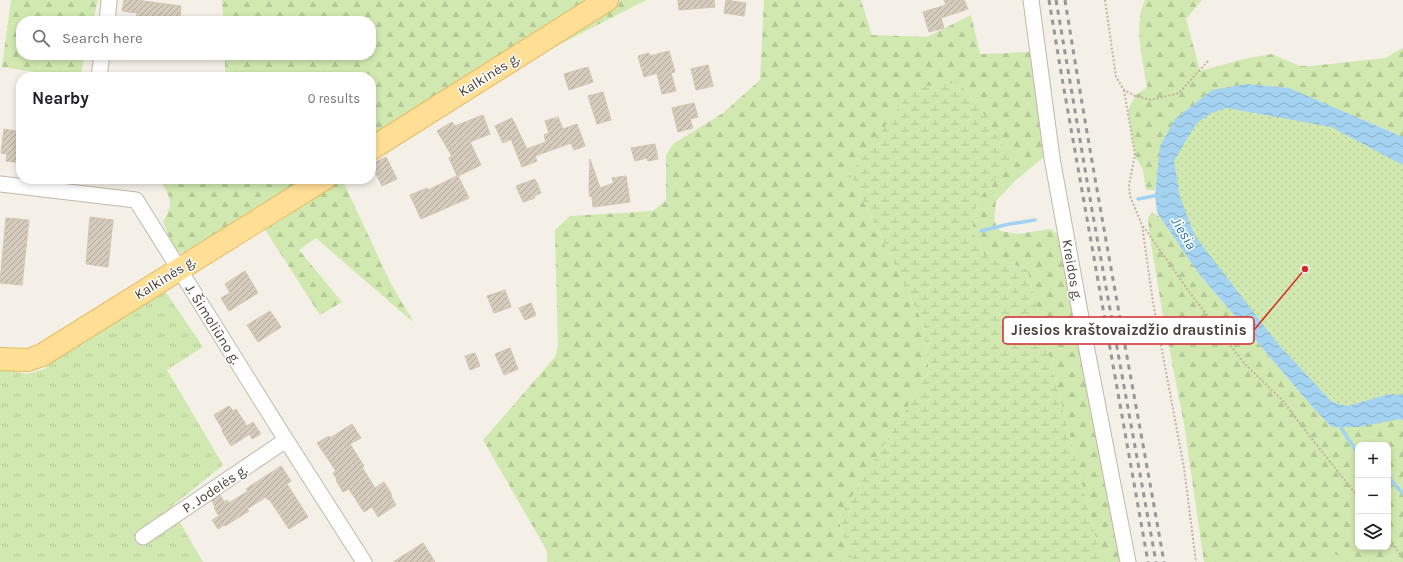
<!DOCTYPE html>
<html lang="en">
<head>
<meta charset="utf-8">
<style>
	:root { --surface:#fff; --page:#f6f6f6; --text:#202124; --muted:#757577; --line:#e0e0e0 }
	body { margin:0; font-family:Karla,sans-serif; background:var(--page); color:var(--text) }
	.controls { position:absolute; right:12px; bottom:12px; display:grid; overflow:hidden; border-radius:8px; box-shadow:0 2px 6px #0003 }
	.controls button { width:36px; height:36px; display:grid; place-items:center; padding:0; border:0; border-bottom:1px solid var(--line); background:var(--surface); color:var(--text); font:20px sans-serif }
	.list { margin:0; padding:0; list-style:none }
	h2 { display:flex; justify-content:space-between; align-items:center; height:52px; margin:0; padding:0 16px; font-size:17px }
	h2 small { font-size:13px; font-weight:400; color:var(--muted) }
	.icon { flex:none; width:22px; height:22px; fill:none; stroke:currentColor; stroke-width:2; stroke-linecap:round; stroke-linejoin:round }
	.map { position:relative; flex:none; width:1403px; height:562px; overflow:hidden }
	.search { position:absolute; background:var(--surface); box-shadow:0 2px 6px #0003; left:16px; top:16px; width:360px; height:44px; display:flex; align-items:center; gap:10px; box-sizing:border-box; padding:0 14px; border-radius:16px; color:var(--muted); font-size:15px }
	.panel { position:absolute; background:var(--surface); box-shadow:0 2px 6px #0003; left:16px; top:72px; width:360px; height:112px; border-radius:16px }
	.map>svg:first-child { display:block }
</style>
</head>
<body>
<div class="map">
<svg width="1403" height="562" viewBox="0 0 1403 562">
	<defs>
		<pattern id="grass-tufts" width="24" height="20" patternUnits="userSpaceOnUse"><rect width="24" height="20" fill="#d1e9b0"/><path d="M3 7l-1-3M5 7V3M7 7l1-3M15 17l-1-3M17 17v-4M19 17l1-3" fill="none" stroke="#b5c998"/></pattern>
		<pattern id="forest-firs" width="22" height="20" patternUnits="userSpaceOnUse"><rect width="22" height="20" fill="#d1e9b0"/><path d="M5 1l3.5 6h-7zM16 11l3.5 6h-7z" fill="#b5c998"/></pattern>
		<pattern id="wetland-marsh" width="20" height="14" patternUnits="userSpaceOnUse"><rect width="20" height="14" fill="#d1e9b0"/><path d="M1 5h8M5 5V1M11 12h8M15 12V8" fill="none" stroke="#b5c998"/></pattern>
		<pattern id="park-dots" width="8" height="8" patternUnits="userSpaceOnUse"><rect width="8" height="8" fill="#d1e9b0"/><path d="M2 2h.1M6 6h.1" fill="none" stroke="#b5c998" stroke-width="1.8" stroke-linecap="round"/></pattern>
		<pattern id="water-waves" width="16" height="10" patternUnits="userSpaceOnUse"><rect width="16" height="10" fill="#a4d3f1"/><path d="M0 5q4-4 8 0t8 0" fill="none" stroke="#88adc4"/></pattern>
		<pattern id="building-hatch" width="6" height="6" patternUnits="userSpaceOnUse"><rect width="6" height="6" fill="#d6ccbd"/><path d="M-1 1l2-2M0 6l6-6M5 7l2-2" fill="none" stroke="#b0a79a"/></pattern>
	</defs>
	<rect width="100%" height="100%" fill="#f4f0e8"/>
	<path fill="url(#grass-tufts)" d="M165,291L203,347L167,370L223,465L171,507L203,562H0V366L26,374L45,369L48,362Z"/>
	<path fill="url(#forest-firs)" fill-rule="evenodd" d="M11,0H98L93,21H21V55H85L80,77H66L2,67Z
		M222,0H594L371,138V77H225V55H371V21H223Z
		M621,0H646L541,54L544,44Z
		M764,0H861L872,35L927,37L971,15L980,54L1030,52L1044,157L1016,180L996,201L994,221L1000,231L1018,234L1049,229L1058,234L1105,466L1123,562H1102L1027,269L985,256L972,229L978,200L1010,159L983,113L959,82L850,174L923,323L929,372L838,519L853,562H547V551L483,440L555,357L558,346L555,230L570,216L653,211L666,200V155L673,144L723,113L760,80Z
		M1145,0H1202L1186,19L1200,71L1248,58L1272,54L1300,66H1311L1385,58L1403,48V137L1343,111L1157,178L1155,190H1146L1143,170L1135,155L1128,110L1135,96L1147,87C1143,59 1133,27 1145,0Z
		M160,179H306L189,251L180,253L173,247L163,222C175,201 170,199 160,179Z
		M337,179H342L390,282L414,323L316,238L299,250L342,302L320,315L264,228Z
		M1152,212L1160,217L1199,274L1316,411L1332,427L1400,419L1403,421V562H1204L1184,424L1163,316L1149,231L1148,218ZM1358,445H1388V547H1358Z"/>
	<path fill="url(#wetland-marsh)" d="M959,82L983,113L1011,159L978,200L972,229L985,256L1027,269L1102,562H853L838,519L929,372L923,323L850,174L913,88Z"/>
	<path fill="url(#park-dots)" d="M1278,98L1403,157V413L1336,419L1175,224L1169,157L1209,103Z"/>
	<path fill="#d1e9b0" d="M1328,549L1348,562H1319Z"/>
	<path fill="url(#water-waves)" d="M1246,84L1289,88L1403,137V165L1331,127L1227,108L1211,113L1196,124L1174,161L1180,197L1195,236L1278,344L1332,402L1347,406L1390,394L1403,395V421L1400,419L1359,427H1332L1316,411L1199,274L1160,217L1157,212L1155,196L1160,146L1175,119L1212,90Z"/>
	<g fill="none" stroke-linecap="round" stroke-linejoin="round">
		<path stroke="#a4d3f1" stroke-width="3.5" d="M1138,199L1159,195
			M981,231L1009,224L1035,220
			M1338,423L1358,454
			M1388,476L1403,494"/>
	</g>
	<path fill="url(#building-hatch)" stroke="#d1c4b0" d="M124,0H136L181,6L180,18L167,16L166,21H136L137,13L122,11Z
		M678,0H714L715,7L679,10Z
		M726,0L746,3L744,16L724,13Z
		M944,0H964L968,9L941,18L944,28L929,32L923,12L946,5Z
		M669,51L675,72L671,73L676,91L662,94L657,73L644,77L638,56L649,53L650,56Z
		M708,65L713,86L696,90L691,69Z
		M588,67L593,82L569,90L564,74Z
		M603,92L611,120L597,124L588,96Z
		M694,103L698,117L690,119L693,128L678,132L672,108Z
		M483,115L490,134L470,142L481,165L458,176L469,198L421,219L410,195L427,188L428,190L457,176L449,158L452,156L437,131L452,122L455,126Z
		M558,117L563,129L577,124L585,146L574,150L571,143L535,156L537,161L522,167L511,139L503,143L495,126L512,118L527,149L546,142L544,135L549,133L545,121Z
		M4,129L21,132V163L6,161L7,154L1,153Z
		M655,144L658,159L648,161L647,158L635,161L631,148Z
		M386,157L397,179L382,186L371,164Z
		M590,159L600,188L614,183L612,178L626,176L630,202L593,207L592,196L590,197L589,189Z
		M535,179L541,193L534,196L535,198L523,202L516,186Z
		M90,217L113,220L108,267L86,264Z
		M6,218L29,220L22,285L0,283Z
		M245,271L258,293L229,311L221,298L230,293L225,284Z
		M505,290L511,307L494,313L487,296Z
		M531,303L536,315L525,320L519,308Z
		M270,311L281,327L258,342L247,325Z
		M510,348L518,369L504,375L495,354Z
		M475,353L480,366L470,370L465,356Z
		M229,406L233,411L236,409L247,426L253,422L261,434L252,439L250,434L231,446L222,431L223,430L214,415Z
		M352,424L361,438L350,444L364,466L362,467L375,488L384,482L392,495L391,496L396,505L378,517L372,507L364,512L349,489L343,492L336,480L337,479L333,473L336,471L317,443L329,436L330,438Z
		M281,466L291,481L287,484L308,517L289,529L269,499L268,500L266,497L247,509L249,511L225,526L224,525L218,529L212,520L219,516L214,508L215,507L212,501L220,495L224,502L227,500L229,503L248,491L246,489Z
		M423,543L435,562H393Z"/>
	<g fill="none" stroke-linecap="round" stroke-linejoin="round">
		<g stroke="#c0b8aa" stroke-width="17">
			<path id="street" d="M1031,0L1052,158L1086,345L1128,562
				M107,21L109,2
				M99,77L102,55
				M0,184L136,200L286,440L364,562
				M143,537L286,440"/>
		</g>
		<g stroke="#e5bc65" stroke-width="24">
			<path id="primary" d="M371,149L607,0
				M0,359L28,360L42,355L324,179"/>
		</g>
		<path stroke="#c2b39b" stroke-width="2" stroke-dasharray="2 2" stroke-linecap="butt" d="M1105,0L1116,77L1124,90L1135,96L1151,100L1179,93L1209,60
			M1124,90L1135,155L1129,185L1130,196L1142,225L1153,302L1184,468L1196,562
			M1143,226L1190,293L1244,363L1283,401L1312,439L1358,497
			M1388,536L1403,559"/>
		<use href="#street" stroke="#fff" stroke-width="15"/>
		<use href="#primary" stroke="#ffdf96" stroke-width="22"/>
		<path stroke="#979797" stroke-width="3" stroke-dasharray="5 5" stroke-linecap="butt" d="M1049,0L1062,78L1148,562
			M1056,0L1092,210L1156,562
			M1065,0C1095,188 1131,375 1164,562"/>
	</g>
	<g text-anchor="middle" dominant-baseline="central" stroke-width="3" stroke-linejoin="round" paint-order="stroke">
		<g font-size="14" fill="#484137" stroke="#fff">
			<text transform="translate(489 75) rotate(-32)">Kalkinės g.</text>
			<text transform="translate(1072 270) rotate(80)">Kreidos g.</text>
			<text transform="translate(165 278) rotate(-32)">Kalkinės g.</text>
			<text transform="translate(213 324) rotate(58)">J. Šimoliūno g.</text>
			<text transform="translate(215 489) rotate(-34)">P. Jodelės g.</text>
		</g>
		<g font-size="15" font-style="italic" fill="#2d7aae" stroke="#fff">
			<text transform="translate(1184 233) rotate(59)">Jiesia</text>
		</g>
	</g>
	<path fill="none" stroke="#d62828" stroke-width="1.5" d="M1305 269L1254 330"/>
	<circle fill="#d62828" stroke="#fff" stroke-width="1.5" cx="1305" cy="269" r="4"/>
	<rect fill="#fff" stroke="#d62828" stroke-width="1.5" x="1003" y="317" width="251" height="27" rx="4"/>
	<g font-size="15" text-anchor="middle" font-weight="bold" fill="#484137">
		<text x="1129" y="335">Jiesios kraštovaizdžio draustinis</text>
	</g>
</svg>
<div class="controls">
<button>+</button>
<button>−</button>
<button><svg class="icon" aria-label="layers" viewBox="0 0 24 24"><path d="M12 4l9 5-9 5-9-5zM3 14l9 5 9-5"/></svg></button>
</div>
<div class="search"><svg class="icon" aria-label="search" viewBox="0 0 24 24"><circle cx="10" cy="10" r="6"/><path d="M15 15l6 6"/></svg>Search here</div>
<section class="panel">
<h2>Nearby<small>0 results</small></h2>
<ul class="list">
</ul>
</section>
</div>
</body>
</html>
